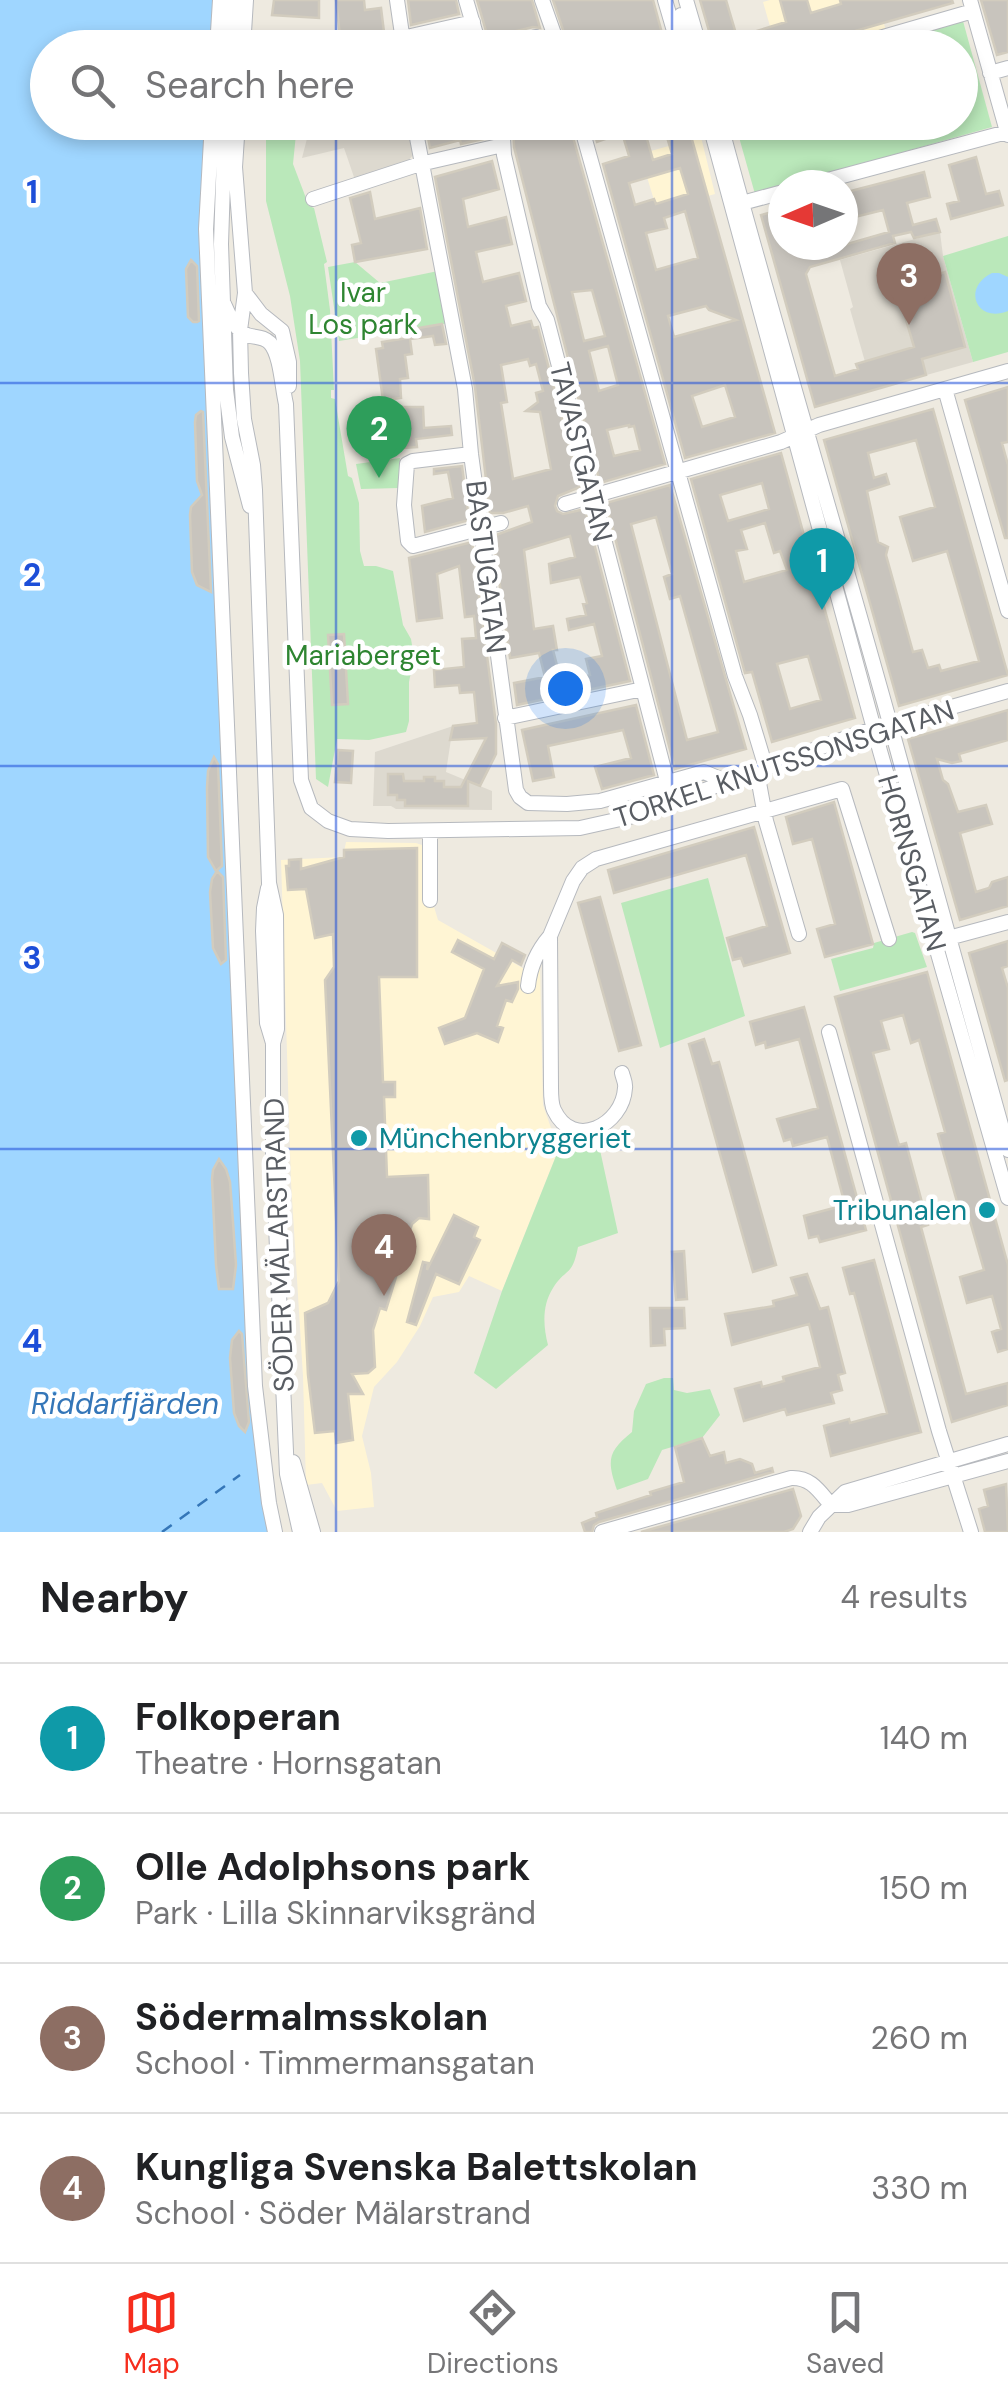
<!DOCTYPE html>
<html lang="en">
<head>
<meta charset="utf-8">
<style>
	:root { --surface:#fff; --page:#f6f6f6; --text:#202124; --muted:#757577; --line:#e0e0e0; --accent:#f62d1d }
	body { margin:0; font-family:"DM Sans",sans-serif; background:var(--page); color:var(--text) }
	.compass { position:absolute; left:768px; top:170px; width:90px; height:90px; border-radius:50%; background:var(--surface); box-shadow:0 5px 15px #0003; rotate:268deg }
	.you { position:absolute; left:565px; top:688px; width:35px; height:35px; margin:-25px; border:8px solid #fff; border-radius:50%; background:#1a73e8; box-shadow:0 0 0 15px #1a73e833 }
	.badge { display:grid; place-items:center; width:65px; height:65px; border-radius:50%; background:var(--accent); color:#fff; font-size:32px; font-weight:700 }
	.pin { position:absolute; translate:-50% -82px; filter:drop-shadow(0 2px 5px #0008) }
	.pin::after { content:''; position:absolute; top:52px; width:35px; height:30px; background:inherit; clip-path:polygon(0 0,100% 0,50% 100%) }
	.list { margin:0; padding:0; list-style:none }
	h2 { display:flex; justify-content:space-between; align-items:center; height:130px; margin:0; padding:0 40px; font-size:42px }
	h2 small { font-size:32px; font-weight:400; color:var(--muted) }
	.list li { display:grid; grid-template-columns:65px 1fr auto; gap:30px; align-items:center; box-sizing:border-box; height:150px; padding:0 40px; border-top:2px solid var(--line) }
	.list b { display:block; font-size:38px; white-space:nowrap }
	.list p { margin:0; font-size:32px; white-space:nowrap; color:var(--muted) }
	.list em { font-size:32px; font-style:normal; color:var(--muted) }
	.icon { flex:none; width:55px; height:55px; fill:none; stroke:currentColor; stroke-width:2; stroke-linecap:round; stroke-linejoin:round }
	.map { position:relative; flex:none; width:1008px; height:1532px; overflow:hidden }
	.search { position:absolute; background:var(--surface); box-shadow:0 5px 15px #0003; left:30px; right:30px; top:30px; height:110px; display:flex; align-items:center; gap:25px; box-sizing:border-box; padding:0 35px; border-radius:55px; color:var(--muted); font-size:38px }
	.sheet { height:730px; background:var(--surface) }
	nav { display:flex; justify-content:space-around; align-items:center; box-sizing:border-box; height:140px; border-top:2px solid var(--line); background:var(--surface); font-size:28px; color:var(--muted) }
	nav a { display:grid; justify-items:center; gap:5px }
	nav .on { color:var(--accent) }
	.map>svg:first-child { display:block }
</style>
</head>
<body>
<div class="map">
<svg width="1008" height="1532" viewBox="0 0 1008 1532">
	<rect width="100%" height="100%" fill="#eeeae0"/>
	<path fill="#fff5d4" d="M770,0H877L889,41L867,47H776L763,2Z
		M701,137L715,194L657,210L640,154Z
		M346,842L416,843L431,848L432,900L438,920L528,971L540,963L543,1105L551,1128L566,1142L560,1146L502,1291L469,1276L459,1292L433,1297L420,1326L397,1362L374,1387L362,1436L371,1473L374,1507L337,1511L322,1483L306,1485L303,1376L291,1182L281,860L343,857Z"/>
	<path fill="#ddd9cf" d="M311,123H408L413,155L407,162L355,180L344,148L302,158Z
		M940,232L943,256L973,362L873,390L850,309L853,307L840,260Z
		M453,726L446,772L492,791V810L396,809L391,806H373L375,752Z"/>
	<path fill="#bae8ba" d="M963,21L992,127L755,194L735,123L960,122V48L867,47Z
		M266,123H306L300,133L296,134L293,164L309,206L314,208L327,262L324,264L330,310L334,390H331V398L335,399L348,476L352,478L359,503L360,551L364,566H376L393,571L403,625L411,639L414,657L409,682V721L406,732L369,740L337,739L328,787L316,779L300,361L290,296L266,201Z
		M1008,236V352L973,362L943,256Z
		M355,262L380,283L438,271L449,323L339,341L328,267Z
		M400,458L399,488L361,489L356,464Z
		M708,878L745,1016L660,1048L621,903Z
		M912,932L915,933L927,967L840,991L831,959L873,948L874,943Z
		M566,1142L600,1150L618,1233L578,1247C572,1278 566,1267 553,1288C542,1305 543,1326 548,1345L496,1389L474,1373L502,1291L560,1146Z
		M664,1378H673L674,1390L687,1393L710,1389L720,1415L702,1438L662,1450L648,1479L617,1490C607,1461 607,1452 632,1432L634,1411L646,1384Z"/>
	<path fill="#9fd6ff" d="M0,0H214L211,47L48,48V122L206,123L250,1387L255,1449L268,1532H0Z
		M992,273H999L1008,277V311C977,324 961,288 992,273Z"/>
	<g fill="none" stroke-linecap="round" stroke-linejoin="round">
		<path stroke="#3476b8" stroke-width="2.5" stroke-dasharray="12 10" stroke-linecap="butt" d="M162,1532L240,1475"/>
	</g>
	<path fill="#c8c4bd" stroke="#d2ccbe" stroke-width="2.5" fill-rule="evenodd" d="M274,0H319V18L272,15Z
		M336,0H364L365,10L381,8L386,48H344L341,45Z
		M408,0H456L459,14L411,25Z
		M477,0H532L540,28L533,27L488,38Z
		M553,0H653L666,48H569Z
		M700,0H726L737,37L786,22L780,0H807L811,13L841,4L840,0H952L953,3L796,48H714Z
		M981,0H1008V52L997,55Z
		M425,122H491L492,137L461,144L460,140L430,148Z
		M513,122H556L571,130L665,464L600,483L514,147ZM592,290L605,336L584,341L572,292ZM608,346L618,385L599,391L589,351ZM629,425V427L634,426L640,450L614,456L607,430Z
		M591,122H687L775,433L685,458L603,164L629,156L622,133L597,142ZM664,127L672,154L653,160L645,132ZM680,168L688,194L656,204L654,199L635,205L629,183ZM685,211L698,258L656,270L646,233L667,228L664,218ZM706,306L709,310L736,320L674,337L668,316ZM725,385L735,417L702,427L692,396Z
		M976,157L986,194L999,191L1003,205L951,219L947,204L959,201L949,165Z
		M492,161L499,189L463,199L468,227L506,217L512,244L476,252L483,282L519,273L526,301L506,306L511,326L531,321L533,328L538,327L580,487L558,496L555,506L557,511L563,514L585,509L630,681L517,705L514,683L545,677L539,653L510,658L493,536L532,522L528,506L503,513H490L475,387L435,177ZM528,359L530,366L536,364L543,391L536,393L538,402L526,411L540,412L551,469L513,479L501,403L507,402L501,365ZM570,536L575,557L549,564L551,583L580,577L587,603L583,604L586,615L567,619L569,630L594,624L602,656L586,659L590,675L561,681L553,650H557L553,626L534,629L524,550Z
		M924,172L930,197L907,203L913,225L936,219L940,232L914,238L911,232L893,236L895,243L810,267L806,274L835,376L858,369L856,364L914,347L896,286L945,272L965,347L922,359L926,375L815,407L761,215L783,209V245H844L889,232L883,210L843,220V193Z
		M370,192L375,219L420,208L427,249L355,262L352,245L361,243L350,198Z
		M191,260L197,266L199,321L197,322H193L188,317L186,269Z
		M442,324L446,344L435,345L433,336L410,339L412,354L405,355L408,378L400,379L401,398L383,400L376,349L383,348L382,342L408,338L407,330Z
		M1008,387V442L1002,443L1008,465V538H1005L965,400Z
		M403,407H423L424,428L451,426L452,435L416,439L417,447L403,448V441L398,440L399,430L370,434L368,426L358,425L356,414L369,410L372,423L403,419Z
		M933,409L1008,675L899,706L824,440ZM916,440L935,507L900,517L913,561L947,551L979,661L941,671L939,665L928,668L922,650L913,652L886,555L888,547L878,542L867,491L889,484L886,474L874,478L868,453Z
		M201,411L203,412L211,592L197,585L192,572L190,515L191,507L202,495L197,481L195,422L196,415Z
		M781,453L855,718L772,742L752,672L745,673L691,479ZM762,483L769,509L728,521L720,495ZM765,523L774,553L780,551L787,570L744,582L736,551L747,549L741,530ZM808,656L821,700L790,709L777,664Z
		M462,466L469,520L425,532L422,506L453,498L448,472L434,474V469Z
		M670,485L746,749L675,769L606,503ZM656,517L672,574L664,577L670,599L680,596L718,732L687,740L631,524Z
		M472,542L496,724V754L480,786L468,781V806H405V800H397V795H388V774H403L404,781H424V777H435V781H444V787H461L486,738L450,740L453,726L477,723L474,692L460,693L459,685L435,687L434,670L464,667L462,639L476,638L474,616L465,617L459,566L437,574L442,618L417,621L409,558Z
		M344,634L348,704L332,705L328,635Z
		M636,705L654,775L602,789L595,767L631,758L623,730L548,746L554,777L533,781L522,730Z
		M1008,710V740L959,754L961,761L952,763L937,759L943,780L948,784L958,812L986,805L992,824L960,833L976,892L989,888L992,882L1008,877V906L960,920L908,739Z
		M338,750L353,751L351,783L335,782Z
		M214,757L218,764L222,866L216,871L208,857L207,788L208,771Z
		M834,802L873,944L825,957L817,929L835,924L812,839L793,844L786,817Z
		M754,827L790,953L744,966L741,958L733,960L727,938L767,926L746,855L614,893L608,870Z
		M417,848V977H379L383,1082H395V1097H384L387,1177L428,1175L429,1219L419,1218L412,1224L386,1310L380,1308L373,1330L375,1367L368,1373L352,1374L363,1394H348L353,1440L336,1443L335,1431L315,1433L308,1375L305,1313L328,1303L339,1281L325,980L334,967L333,934L315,938L306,889L288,890L286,866H289V860L301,859V869L344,857V850Z
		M217,871L223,877L226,960L221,964L213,948L210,892L212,879Z
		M600,897L641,1045L619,1051L578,903Z
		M458,940L494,959L502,943L525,955L521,965L512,960L497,986L518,982V989L512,1002L506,1000L497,1026L503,1028L498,1042L477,1033L445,1044L439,1028L465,1018L484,969L452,952Z
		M1008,941V966L1002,968L1008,988V1080L1005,1081L969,953Z
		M927,972L1008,1265V1349L998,1352L992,1332L1001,1329L992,1296L967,1303L960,1277L984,1270L968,1214L961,1216L947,1166L938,1134L945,1132L919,1040L911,1043L903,1015L881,1021L889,1049L873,1053L899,1145L906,1143L928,1225L921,1227L966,1394L1008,1383V1405L952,1422L835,997Z
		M804,1007L866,1230L820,1242L818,1236L809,1238L804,1216L845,1205L827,1137L793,1146L791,1139L784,1141L777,1119L818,1108L799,1039L766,1048L765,1042L756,1045L750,1022Z
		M704,1039L712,1064L719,1062L776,1265L753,1272L689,1044Z
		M219,1159L226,1169L230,1182L233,1222L236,1265L233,1289H219L216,1265L212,1179L213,1170Z
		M454,1215L478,1227L474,1237L480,1240L459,1284L436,1274L416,1325L407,1322L423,1262L428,1263L427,1270Z
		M684,1251L687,1299L676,1300L672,1252Z
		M874,1260L921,1432L831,1456L824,1426L849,1419L850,1423L887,1413L854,1293L850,1294L843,1268Z
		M807,1274L820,1309L828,1307L845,1373L838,1375L842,1390L831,1393L834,1403L787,1415L785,1409L744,1421L735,1389L761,1382L762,1387L784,1381L783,1377L820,1367L809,1324L732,1345L725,1314L774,1306L773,1301L797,1295L791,1278Z
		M650,1308H684L685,1328L664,1329L665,1345L651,1346Z
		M239,1331L242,1334L249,1422L245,1432L239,1426L234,1413L230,1358L232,1340Z
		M702,1438L710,1456L724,1452L726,1463L740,1459L752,1464L755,1473L772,1468L773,1472L599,1522L594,1525L592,1532H585L582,1523L597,1517L596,1513L651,1495L650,1492L684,1482L675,1447Z
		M1006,1484L1008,1532H985L979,1509L988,1506L984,1490Z
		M793,1489L801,1516L793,1529L784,1532H641Z"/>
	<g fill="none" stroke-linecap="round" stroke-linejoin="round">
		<g stroke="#b6b9be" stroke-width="16">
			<path id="minor" d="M397,0L404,48
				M466,0L480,48
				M542,0L559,48
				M665,0L679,48
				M686,0L700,48
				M970,0L1008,135
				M681,15L690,48
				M402,38L473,22
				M217,48L220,0
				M229,48L233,0
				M243,48L246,0
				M492,48L536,37
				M845,48L973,11
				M990,73L1008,68
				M212,122L206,229L255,1386L269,1503L275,1532
				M225,122L221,244L226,390L232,437L250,506
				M238,122L235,167L245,293L240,330L241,373L244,419L253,465L255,490L269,883L276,915L277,1029L273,1043
				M414,122L465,389L471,454L516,790L520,797L528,803L567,804L600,801L704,772L730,783
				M502,122L504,155L539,306L547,320L667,781
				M580,122L735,676L750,715L766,768
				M709,122L880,751L1008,1198
				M720,122C774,325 835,525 891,727C930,868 968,1009 1008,1150
				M809,185L1007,132
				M313,199L420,164L503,145
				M742,203L783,192
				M245,293L261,314L282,331L289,362V386
				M224,304C229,315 235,330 247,335C256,338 263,336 270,343C281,355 282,388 286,404L301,780L311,808L328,821L350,829L388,831L580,828L634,816L860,733L1008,691
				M945,389L1008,611
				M471,454L413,461L407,464L404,505L408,541L413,546L501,523
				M565,504L781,442L819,425L1008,371
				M505,718L643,689
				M757,772L766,821L799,934
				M430,831V900
				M268,888L264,908L263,931L267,1023L273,1043V1158L287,1474L300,1532
				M941,940L1008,922
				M528,986C530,966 537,951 550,936
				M829,1032L939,1431L971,1532
				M622,1073C623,1078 626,1083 625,1088C623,1125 573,1151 554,1110C551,1104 551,1094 551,1087L550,936L573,881L582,868L596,859L842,789L889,939
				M293,1462L313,1532
				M831,1505H848L1008,1461
				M602,1532L791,1478C811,1477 819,1491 831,1505
				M810,1532L819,1517L845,1492L1008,1444"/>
		</g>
		<use href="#minor" stroke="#fff" stroke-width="14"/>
	</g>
	<path fill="none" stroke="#1d4ed8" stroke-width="2.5" stroke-opacity="0.55" d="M336,0V48M672,0V48M336,122V1532M672,122V1532M0,383H1008M0,766H1008M0,1149H1008"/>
	<g fill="#0f9aa8" stroke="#fff" stroke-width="4">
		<circle cx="359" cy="1138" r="10"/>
		<circle cx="987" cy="1210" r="10"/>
	</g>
	<g text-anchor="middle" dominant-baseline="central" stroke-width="9" stroke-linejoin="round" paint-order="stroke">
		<g font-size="28" fill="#2e8531" stroke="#fff">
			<text x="363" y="292">Ivar<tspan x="363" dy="32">Los park</tspan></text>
			<text x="363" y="655">Mariaberget</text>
		</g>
		<g font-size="28" fill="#595d63" stroke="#fff">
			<text transform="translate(581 452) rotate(76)">TAVASTGATAN</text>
			<text transform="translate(486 567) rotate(83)">BASTUGATAN</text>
			<text transform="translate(784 764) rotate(-18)">TORKEL KNUTSSONSGATAN</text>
			<text transform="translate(912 863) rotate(74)">HORNSGATAN</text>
			<text transform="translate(279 1245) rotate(-92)">SÖDER MÄLARSTRAND</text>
		</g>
		<g font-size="28" fill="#0d838f" stroke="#fff" text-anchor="start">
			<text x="379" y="1138">Münchenbryggeriet</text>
			<text x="967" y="1210" text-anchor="end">Tribunalen</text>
		</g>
		<g font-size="30" font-style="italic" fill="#3476b8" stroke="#fff">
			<text x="125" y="1403">Riddarfjärden</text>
		</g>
	</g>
	<g font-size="32" text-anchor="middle" font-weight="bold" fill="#1d4ed8" stroke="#fff" stroke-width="9" stroke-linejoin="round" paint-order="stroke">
		<text x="32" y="203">1</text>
		<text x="32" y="586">2</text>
		<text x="32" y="969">3</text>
		<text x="32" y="1352">4</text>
	</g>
</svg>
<svg class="compass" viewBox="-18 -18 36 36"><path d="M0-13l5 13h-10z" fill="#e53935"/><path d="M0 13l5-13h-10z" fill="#757577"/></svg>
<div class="you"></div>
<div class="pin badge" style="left:822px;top:610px;background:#0f9aa8">1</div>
<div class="pin badge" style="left:379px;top:478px;background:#2e9e5b">2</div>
<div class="pin badge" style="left:909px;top:325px;background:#8d6e63">3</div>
<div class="pin badge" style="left:384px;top:1296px;background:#8d6e63">4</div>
<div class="search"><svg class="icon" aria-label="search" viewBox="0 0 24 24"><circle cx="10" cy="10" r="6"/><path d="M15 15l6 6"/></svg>Search here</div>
</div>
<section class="sheet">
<h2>Nearby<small>4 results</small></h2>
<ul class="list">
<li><span class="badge" style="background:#0f9aa8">1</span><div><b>Folkoperan</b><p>Theatre · Hornsgatan</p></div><em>140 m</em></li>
<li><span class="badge" style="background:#2e9e5b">2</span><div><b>Olle Adolphsons park</b><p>Park · Lilla Skinnarviksgränd</p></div><em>150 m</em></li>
<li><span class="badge" style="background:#8d6e63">3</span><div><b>Södermalmsskolan</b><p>School · Timmermansgatan</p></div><em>260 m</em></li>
<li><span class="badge" style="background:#8d6e63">4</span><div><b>Kungliga Svenska Balettskolan</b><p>School · Söder Mälarstrand</p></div><em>330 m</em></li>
</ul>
</section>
<nav>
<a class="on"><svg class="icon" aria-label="map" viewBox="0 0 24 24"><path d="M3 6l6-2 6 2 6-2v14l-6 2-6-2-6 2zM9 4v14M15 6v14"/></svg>Map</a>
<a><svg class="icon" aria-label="directions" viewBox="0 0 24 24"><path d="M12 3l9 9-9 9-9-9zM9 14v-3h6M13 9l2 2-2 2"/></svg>Directions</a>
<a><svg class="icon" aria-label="saved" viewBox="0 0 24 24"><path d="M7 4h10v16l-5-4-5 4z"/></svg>Saved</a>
</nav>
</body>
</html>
